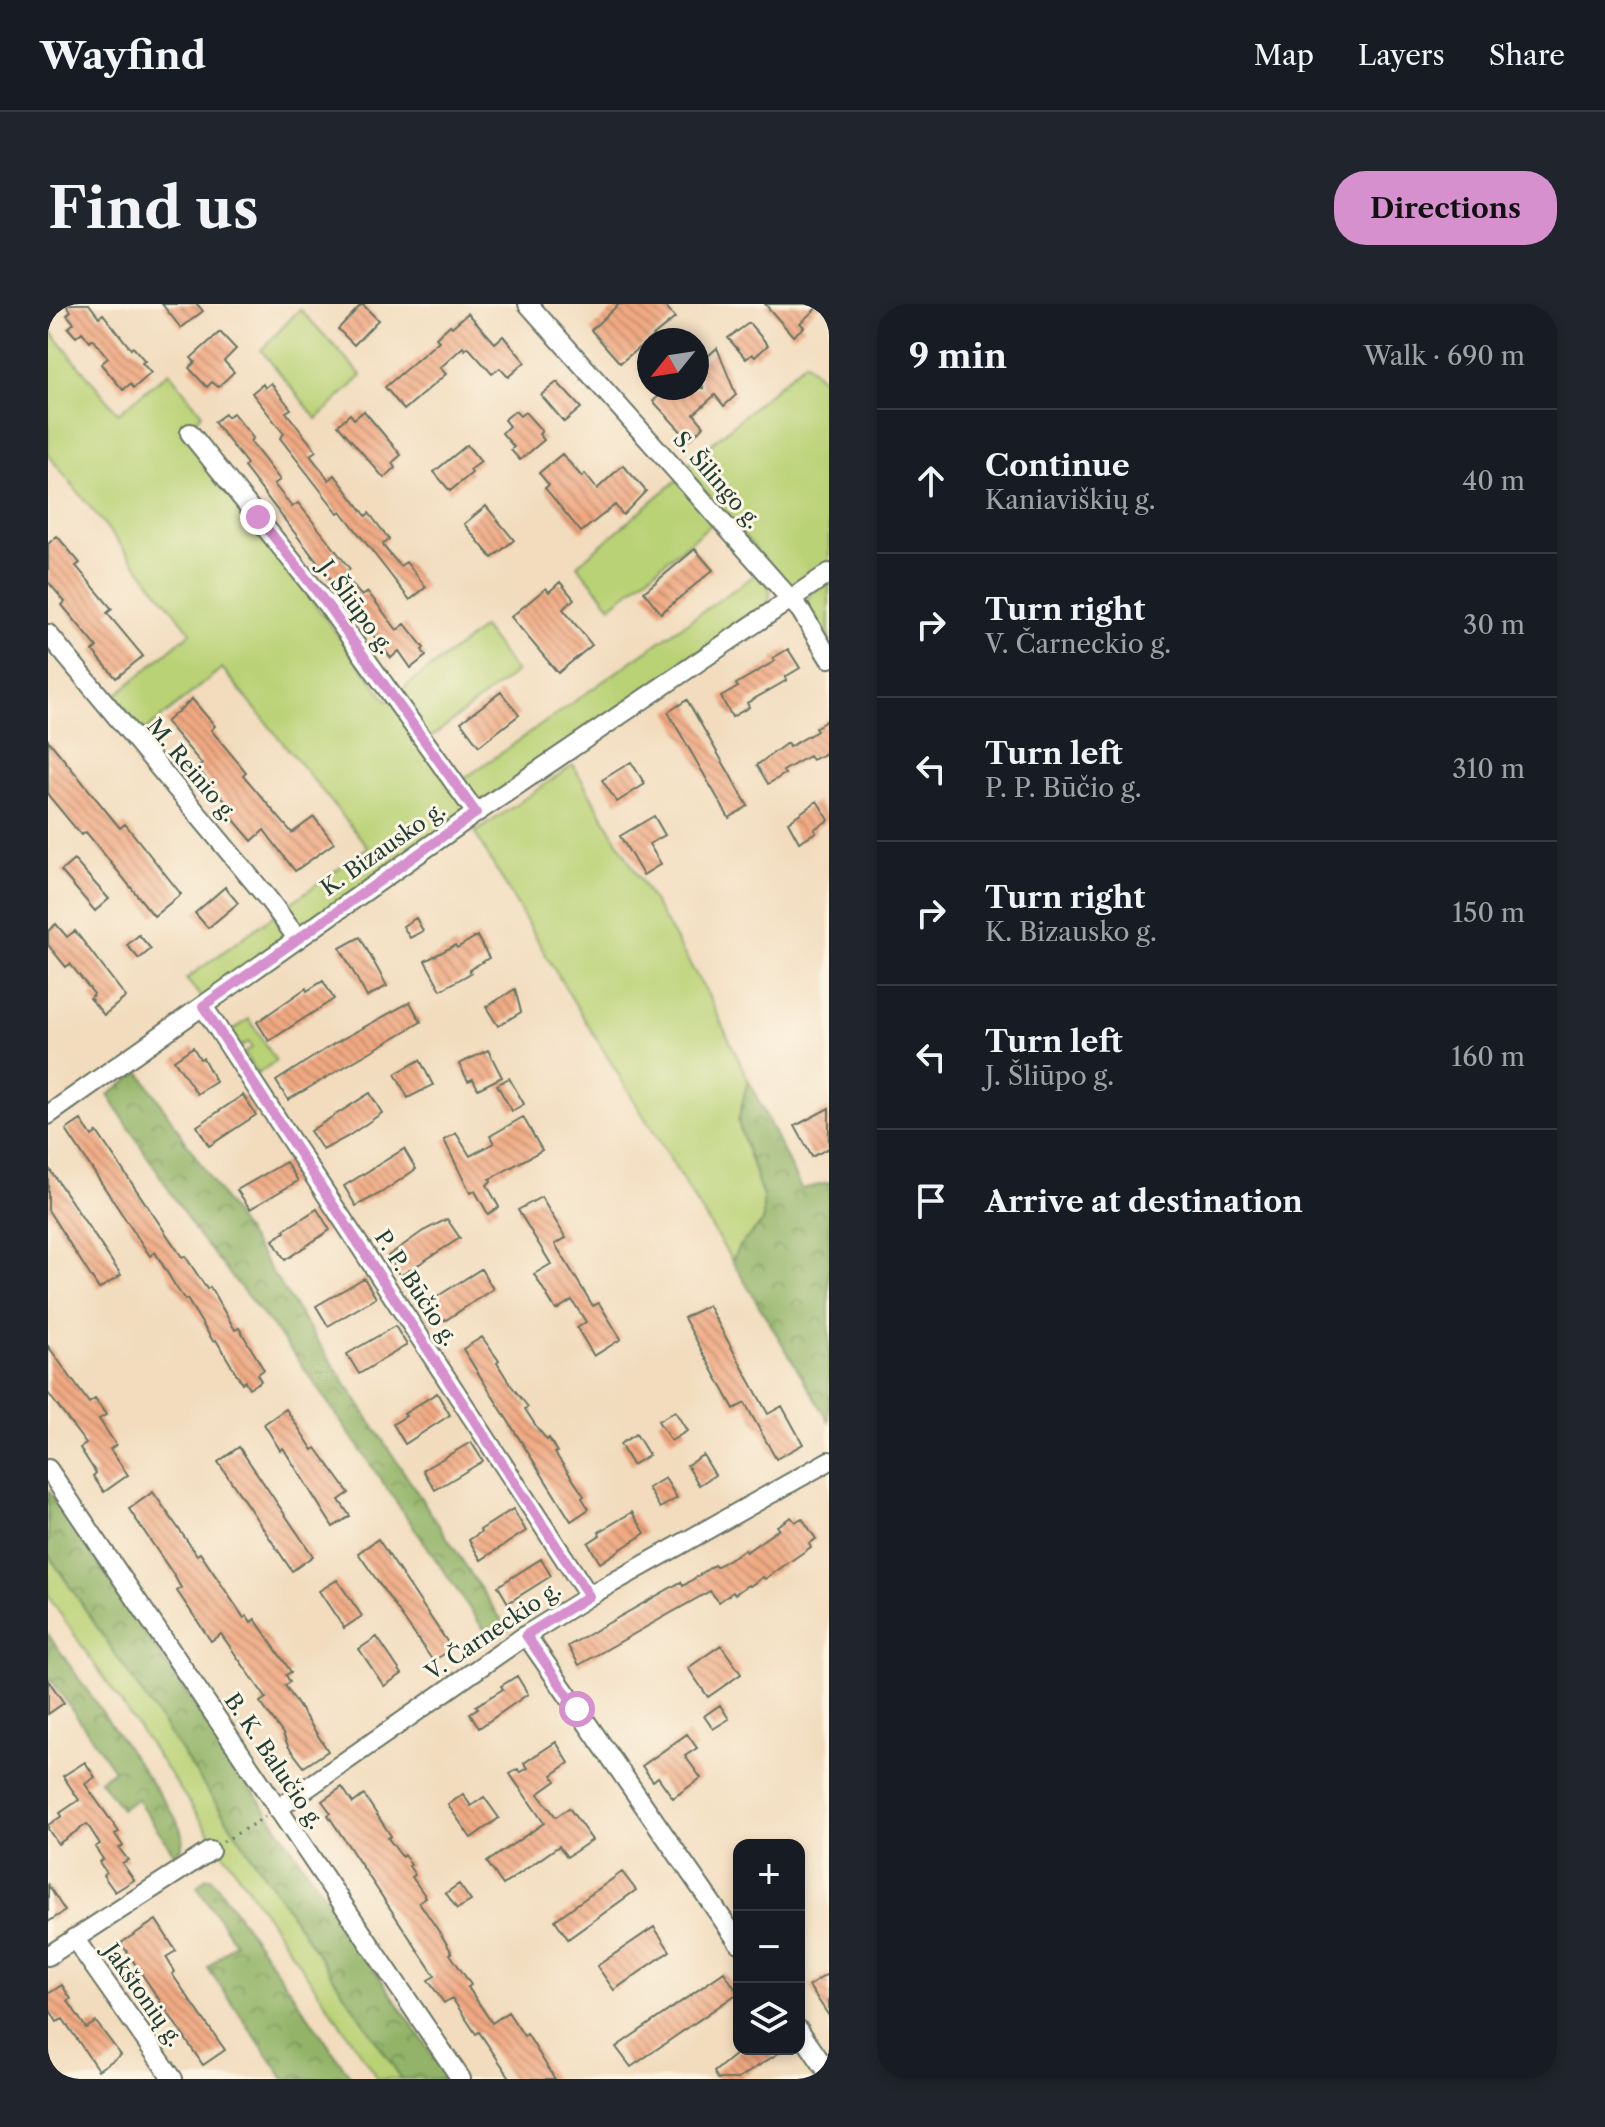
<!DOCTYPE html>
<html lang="en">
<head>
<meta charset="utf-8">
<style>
	:root { --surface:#171b24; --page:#20242c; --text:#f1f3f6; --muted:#9ea1a6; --line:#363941; --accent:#d690ce }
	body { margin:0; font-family:"Libre Caslon Text",serif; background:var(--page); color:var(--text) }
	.controls { position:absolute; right:24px; bottom:24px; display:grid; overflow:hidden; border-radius:16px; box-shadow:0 4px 12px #0003 }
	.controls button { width:72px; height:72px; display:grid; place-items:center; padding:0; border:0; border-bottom:2px solid var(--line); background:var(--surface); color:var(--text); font:40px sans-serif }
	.compass { position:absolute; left:589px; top:24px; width:72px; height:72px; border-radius:50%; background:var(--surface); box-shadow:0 4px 12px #0003; rotate:240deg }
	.stop { position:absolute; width:24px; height:24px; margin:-18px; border:6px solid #d690ce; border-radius:50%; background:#fff }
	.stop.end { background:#d690ce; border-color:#fff; box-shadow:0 2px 8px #0008 }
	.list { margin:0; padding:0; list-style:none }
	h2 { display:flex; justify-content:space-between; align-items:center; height:104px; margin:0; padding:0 32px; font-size:34px }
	h2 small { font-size:26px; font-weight:400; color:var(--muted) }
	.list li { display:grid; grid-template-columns:52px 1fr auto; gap:24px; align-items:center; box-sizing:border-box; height:144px; padding:0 32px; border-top:2px solid var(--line) }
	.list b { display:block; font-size:30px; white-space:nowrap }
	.list p { margin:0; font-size:26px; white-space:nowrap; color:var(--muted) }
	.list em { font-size:26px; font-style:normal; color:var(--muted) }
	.icon { flex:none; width:44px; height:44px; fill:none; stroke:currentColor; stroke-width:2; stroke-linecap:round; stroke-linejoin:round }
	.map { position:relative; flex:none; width:781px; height:1775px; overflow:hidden; border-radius:32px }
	header { display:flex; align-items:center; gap:48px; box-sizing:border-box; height:112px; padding:0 40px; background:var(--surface); border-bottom:2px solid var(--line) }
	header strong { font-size:38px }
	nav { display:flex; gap:44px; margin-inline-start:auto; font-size:28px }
	.intro { display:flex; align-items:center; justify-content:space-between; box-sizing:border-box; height:192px; padding:0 48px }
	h1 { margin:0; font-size:56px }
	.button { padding:20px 36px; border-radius:32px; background:var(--accent); color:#111; font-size:28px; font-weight:700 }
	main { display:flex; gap:48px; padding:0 48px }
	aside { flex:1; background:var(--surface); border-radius:32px; box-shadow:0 4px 12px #0003 }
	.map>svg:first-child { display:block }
</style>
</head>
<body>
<header>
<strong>Wayfind</strong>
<nav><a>Map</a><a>Layers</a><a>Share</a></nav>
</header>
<div class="intro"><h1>Find us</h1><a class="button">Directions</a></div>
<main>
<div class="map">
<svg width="781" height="1775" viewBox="0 0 781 1775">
	<defs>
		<pattern id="forest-crowns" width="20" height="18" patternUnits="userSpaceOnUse" patternTransform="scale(2)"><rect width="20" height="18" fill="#93b467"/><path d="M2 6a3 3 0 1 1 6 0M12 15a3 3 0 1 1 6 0" fill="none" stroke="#779456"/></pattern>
		<pattern id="building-back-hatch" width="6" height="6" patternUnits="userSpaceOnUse" patternTransform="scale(2)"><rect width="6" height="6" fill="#f0a982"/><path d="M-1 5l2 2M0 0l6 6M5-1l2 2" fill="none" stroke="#c28b6b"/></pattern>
	</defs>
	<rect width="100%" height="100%" fill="#fcf5e5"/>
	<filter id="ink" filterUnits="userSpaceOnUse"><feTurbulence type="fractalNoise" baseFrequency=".0125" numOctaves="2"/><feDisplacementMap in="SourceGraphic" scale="16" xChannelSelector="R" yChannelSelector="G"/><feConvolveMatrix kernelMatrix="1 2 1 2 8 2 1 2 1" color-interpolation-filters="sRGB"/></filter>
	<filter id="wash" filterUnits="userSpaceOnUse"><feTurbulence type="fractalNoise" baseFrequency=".006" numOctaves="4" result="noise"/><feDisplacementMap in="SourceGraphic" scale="32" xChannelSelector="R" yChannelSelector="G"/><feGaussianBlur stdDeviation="1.8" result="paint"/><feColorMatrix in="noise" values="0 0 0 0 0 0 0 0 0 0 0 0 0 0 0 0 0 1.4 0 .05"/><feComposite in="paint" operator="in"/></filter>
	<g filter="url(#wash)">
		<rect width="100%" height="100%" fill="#f2dcbd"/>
		<path fill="#bad276" stroke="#6c8855" stroke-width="2" d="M252,5L314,72L269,115L213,46Z
			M0,24L70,109L121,68L154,110L136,131L260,291L339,397L435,324L468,368L372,442L403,484L711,268C720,280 726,286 719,301L154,694L138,675L320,543L174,364L96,428L67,392L143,328L0,151Z
			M757,58L781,83V261L744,281L738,280L637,163Z
			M629,176L666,218L563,302L529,261Z
			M781,278V341L759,303C758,288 770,284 781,278Z
			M525,461L660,691L700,775L690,818L715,893V918L691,942L684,957L509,670L427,529Z
			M201,715L228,757L209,770L196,749L204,744L200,738L192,743L183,728Z
			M0,1250L354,1775H330L0,1292Z"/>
		<path fill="url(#forest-crowns)" stroke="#59784e" stroke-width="2" d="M92,768L460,1326L444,1337L247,1051L150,931L60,791Z
			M700,775L753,885L781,879V1117L684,957L691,942L715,918V893L690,818Z
			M0,1186L401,1775H354L0,1250Z
			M0,1330L127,1513C134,1528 140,1538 127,1551L89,1495L73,1505L52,1476L66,1466L0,1371Z
			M158,1574H164L304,1775H236L160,1664L187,1639L149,1583Z"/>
		<g id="blocks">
			<path fill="url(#building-back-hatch)" d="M17,0H41L51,13L55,10L83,45L85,43L97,57L94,59L103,69L86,84L82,80L75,86L53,60L60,54L45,35L42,38L34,28L28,33L20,24L26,19L19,11L23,7Z
				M114,0H149L155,7L133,24Z
				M314,0L330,16L306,41L290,25Z
				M571,0H615L627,14L572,59L543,26Z
				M717,0H773L752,19L756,23L745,32Z
				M420,9L447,39L455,32L477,58L460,73L452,64L444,70L420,43L417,46L415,43L392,64L398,70L356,106L337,83L391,37L388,34L402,21L404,23Z
				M701,19L720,41L707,53L704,50L698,55L680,34Z
				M172,28L188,45L176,57L186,68L170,83L164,78L159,83L141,64L147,58L143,54Z
				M669,44L688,91L676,102L667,91L646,110L656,122L641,136L605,97L617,87L620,91L625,87L628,90L635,84H655L650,61Z
				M509,78L533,104L516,118L493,91Z
				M223,79L243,105L238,108L268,147L262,151L281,176L287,171L318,212L321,209L341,235L335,240L336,243L352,262L358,258L378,283L362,296L293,207L290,209L232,134L236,130L204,89L215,80L217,84Z
				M316,107L353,151L344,159L347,164L336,174L290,121L302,110L306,115Z
				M467,107L472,112L477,108L494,127L491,130L496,136L472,156L463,146L466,143L454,129L461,122L456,116Z
				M185,109L205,134L202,137L232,176L226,180L244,203L250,199L282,239L302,265L296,270L311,289L314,292L320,288L349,326L357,320L376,344L374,346L378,352L363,364L351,347L343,354L196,163L199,160L166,118L177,110L179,113Z
				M419,141L433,158L422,166L424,169L402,187L386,168Z
				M514,150L534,173L537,170L549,185L575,161L598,187L575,211L567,201L533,228L497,184L501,181L491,169Z
				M438,202L466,236L444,254L416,220Z
				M9,232L32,259L28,262L64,305L59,309L95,352L68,374L45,347L49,343L14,301L17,298L0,278V240Z
				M647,245L665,266L613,309L596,288Z
				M512,278L526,295L515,305L544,341L510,369L463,313L498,284L501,288Z
				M740,345L752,364L737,373L739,376L699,399L701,403L684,413L673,393L690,383L688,380L727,357L725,354Z
				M453,388L471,411L431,442L413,418Z
				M144,395L167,422L163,426L198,468L195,471L244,529L266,513L286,539L247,567L216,526L204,537L180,509L184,505L149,464L154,460L118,418Z
				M639,396L700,502L681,514L620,408Z
				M781,415V448L764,456L761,452L735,467L737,470L720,480L709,461L739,439L741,443L769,427L767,424Z
				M0,436L72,524L77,520L133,590L106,612L38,528L33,531L0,491Z
				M583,458L597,480L569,498L554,476Z
				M769,497L781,516L766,525L768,528L751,538L740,518Z
				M606,512L617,531L601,540L613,560L595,571L572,532Z
				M26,556L61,595L47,607L13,567Z
				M177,583L190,599L160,624L147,609Z
				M368,614L375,627L362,634L355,622Z
				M8,620L19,633L27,627L78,693L56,711L42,694L46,690L22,660L18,663L0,641V627Z
				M91,631L103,645L91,655L79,641Z
				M429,632L441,654L421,666L423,669L393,686L377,657L407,641L409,644Z
				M312,633L339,682L319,693L292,644Z
				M275,677L286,695L221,737L209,718L258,684L259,687Z
				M467,685L473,708L450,722L438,703Z
				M362,698L373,718L240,796L228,777L287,739Z
				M145,743L152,755L155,754L168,778L149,790L126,756Z
				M440,746L454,773L430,785L425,775L420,777L411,760Z
				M372,756L385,781L360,794L347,770Z
				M461,774L476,800L464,807L449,781Z
				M322,789L334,809L299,833L275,846L262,827Z
				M195,791L208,811L161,842L149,822Z
				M781,804V844L764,853L747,822Z
				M475,813L494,846L442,875L443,877L439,881L451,903L440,910L427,887L422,889L396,836L408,829L422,852L446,839L442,832Z
				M33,816L44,832L49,828L134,953L137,952L159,985L162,983L187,1026L191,1024L216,1066L209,1070L213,1077L201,1084L197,1077L194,1079L168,1036L165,1037L139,995L137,996L126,980L107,948L102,952L18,826Z
				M356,845L368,865L333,889L308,902L296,882Z
				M238,858L250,877L202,905L189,886Z
				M0,863L73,971L51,985L0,906Z
				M493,893L518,934L507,940L545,1002L551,999L573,1035L546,1052L529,1024L538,1018L524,996L508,1006L486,970L503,960L470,906Z
				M269,905L282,926L237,956L225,936L237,928L236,926Z
				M399,915L412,934L352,972L340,952L375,927Z
				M433,965L445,985L398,1016L397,1015L385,1022L374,1002Z
				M316,974L328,994L280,1022L268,1002Z
				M660,1001L720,1110L734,1102L755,1140L728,1155L697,1099L686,1105L636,1014Z
				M347,1022L359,1041L311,1070L299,1050Z
				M434,1033L451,1057L449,1059L462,1080L480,1103L477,1105L490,1125L499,1136L501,1134L509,1148L507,1149L536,1192L534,1194L541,1205L523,1217L415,1045Z
				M0,1042L41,1099L47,1095L58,1111L51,1115L68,1141L62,1145L80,1171L56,1188L45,1172L48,1169L32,1144L38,1140L0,1089Z
				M389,1089L402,1111L357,1140L345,1120L358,1112L356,1110Z
				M238,1105L265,1146L268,1144L301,1189L291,1196L302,1212L285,1223L235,1144L232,1146L216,1120Z
				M627,1107L639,1127L623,1137L610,1117Z
				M588,1130L601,1151L584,1161L572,1140Z
				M423,1138L435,1157L387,1186L375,1166Z
				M191,1143L265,1252L244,1267L170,1158Z
				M655,1151L667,1171L651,1181L639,1161Z
				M617,1174L629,1194L612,1204L600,1184Z
				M105,1188L149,1251L152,1249L196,1314L199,1312L203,1318L207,1315L243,1368L238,1371L242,1378L237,1381L280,1447L256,1463L240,1442L235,1430L212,1398L218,1394L173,1330L163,1337L129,1287L133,1284L127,1273L81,1205Z
				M465,1205L478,1227L433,1256L421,1236L433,1228L432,1226Z
				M584,1208L597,1229L552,1259L540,1239L552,1231L551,1228Z
				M743,1213L747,1218L754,1214L768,1235L761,1239L763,1243L717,1275L715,1273L702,1282L700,1281L687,1290L685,1288L671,1298L662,1287L531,1361L520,1342L633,1278L635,1282L666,1261L668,1263L696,1246L698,1248L731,1225L729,1222Z
				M330,1235L404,1345L385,1357L310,1249Z
				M493,1255L503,1272L460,1299L450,1282Z
				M289,1276L314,1312L296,1324L271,1287Z
				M329,1333L354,1370L336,1382L311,1345Z
				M673,1341L693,1370L660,1393L640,1364Z
				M469,1372L480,1390L431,1424L422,1409L430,1404L428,1402L455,1385L453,1382Z
				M0,1376L16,1399L0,1410Z
				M672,1401L681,1415L665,1425L656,1412Z
				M639,1430L649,1444L637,1452L653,1474L625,1494L610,1473L605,1477L594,1462Z
				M508,1438L521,1459L504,1471L508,1477L490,1490L508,1513L521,1504L544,1536L519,1553L511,1542L455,1581L439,1558L496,1519L462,1470L470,1465L473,1468L480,1464L476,1459Z
				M37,1458L47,1473L37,1480L71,1528L67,1530L75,1542L71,1544L80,1556L74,1559L86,1576L67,1588L55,1571L58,1568L51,1558L55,1555L47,1543L52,1540L39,1520L10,1540L0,1525V1521L14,1512L12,1509L31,1496L15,1472Z
				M294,1483L305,1499L316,1491L343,1532L340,1534L354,1553L356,1551L363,1561L361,1562L367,1571L364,1573L378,1593L371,1598L394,1632L404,1649L402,1650L423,1681L420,1683L444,1719L460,1708L476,1732L479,1730L507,1775H463L431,1728L428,1730L404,1694L396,1699L380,1676L387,1672L280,1511L283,1509L274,1497Z
				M415,1490L423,1502L436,1493L451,1514L423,1534L400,1501Z
				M574,1568L588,1586L520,1635L507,1616Z
				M411,1580L423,1597L409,1605L398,1589Z
				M0,1581L17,1607L0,1618Z
				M108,1616L128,1647L118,1653L127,1668L124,1670L177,1746L155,1761L73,1639Z
				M606,1623L622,1647L566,1686L549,1662Z
				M676,1668L690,1689L583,1763L568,1743Z
				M781,1669V1712L761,1682Z
				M14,1681L23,1695L20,1697L38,1724L48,1718L73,1751L50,1766L15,1715L9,1718L0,1703V1690Z
				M694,1745H737L690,1775H670L666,1768Z"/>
		</g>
	</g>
	<g filter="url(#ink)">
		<use href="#blocks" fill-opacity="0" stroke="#697564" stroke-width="2"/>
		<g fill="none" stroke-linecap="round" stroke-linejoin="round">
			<g stroke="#697564" stroke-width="22">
				<path id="minor" d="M480,0L753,307L781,354
					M142,129L280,302L428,509
					M0,330L221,596L249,634
					M155,702L541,1292
					M0,811L428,509L781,269
					M0,1165L413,1775
					M478,1331L691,1639
					M229,1505L478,1331L541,1292L781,1157
					M26,1634L125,1775
					M0,1652L162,1547
					M751,1726L781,1770"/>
			</g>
			<path stroke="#697564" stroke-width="3" stroke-dasharray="2 6" stroke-linecap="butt" d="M175,1538L217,1513"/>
			<use href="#minor" stroke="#fff" stroke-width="18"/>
		</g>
	</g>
	<g fill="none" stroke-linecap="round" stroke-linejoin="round" filter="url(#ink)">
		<path stroke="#d690ce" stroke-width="10" d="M210,213L280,302L428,509L155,702L541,1292L478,1331L529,1405"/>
	</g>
	<g text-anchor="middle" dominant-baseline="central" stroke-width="6" stroke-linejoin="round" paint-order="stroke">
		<g font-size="22" fill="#1f3d34" stroke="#fcf5e5">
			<text transform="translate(669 176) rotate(49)">S. Šilingo g.</text>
			<text transform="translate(308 303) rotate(54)">J. Šliūpo g.</text>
			<text transform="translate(144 466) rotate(50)">M. Reinio g.</text>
			<text transform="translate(335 545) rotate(-35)">K. Bizausko g.</text>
			<text transform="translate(368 984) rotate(57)">P. P. Būčio g.</text>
			<text transform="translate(445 1327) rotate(-34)">V. Čarneckio g.</text>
			<text transform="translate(226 1457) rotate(56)">B. K. Balučio g.</text>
			<text transform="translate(95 1691) rotate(55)">Jakštonių g.</text>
		</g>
	</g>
</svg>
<div class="controls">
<button>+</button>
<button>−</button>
<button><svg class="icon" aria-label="layers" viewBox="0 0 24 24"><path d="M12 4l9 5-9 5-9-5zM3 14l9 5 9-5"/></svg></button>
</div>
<svg class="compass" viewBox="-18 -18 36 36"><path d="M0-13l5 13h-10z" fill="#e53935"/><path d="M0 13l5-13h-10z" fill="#9ea1a6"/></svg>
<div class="stop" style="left:529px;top:1405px"></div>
<div class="stop end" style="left:210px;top:213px"></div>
</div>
<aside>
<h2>9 min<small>Walk · 690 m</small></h2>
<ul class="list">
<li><svg class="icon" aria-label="ahead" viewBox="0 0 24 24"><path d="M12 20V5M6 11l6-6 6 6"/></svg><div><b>Continue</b><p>Kaniaviškių g.</p></div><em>40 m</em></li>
<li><svg class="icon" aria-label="right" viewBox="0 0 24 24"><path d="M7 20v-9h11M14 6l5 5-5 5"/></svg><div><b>Turn right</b><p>V. Čarneckio g.</p></div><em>30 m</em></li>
<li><svg class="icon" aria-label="left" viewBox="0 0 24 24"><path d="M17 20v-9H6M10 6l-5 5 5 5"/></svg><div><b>Turn left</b><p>P. P. Būčio g.</p></div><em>310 m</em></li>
<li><svg class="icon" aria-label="right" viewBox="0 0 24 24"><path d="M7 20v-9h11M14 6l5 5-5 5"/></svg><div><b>Turn right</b><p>K. Bizausko g.</p></div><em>150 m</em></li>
<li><svg class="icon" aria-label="left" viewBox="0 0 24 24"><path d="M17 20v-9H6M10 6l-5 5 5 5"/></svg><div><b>Turn left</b><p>J. Šliūpo g.</p></div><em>160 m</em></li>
<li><svg class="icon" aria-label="arrive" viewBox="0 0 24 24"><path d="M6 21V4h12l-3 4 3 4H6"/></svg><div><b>Arrive at destination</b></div></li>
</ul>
</aside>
</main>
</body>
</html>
